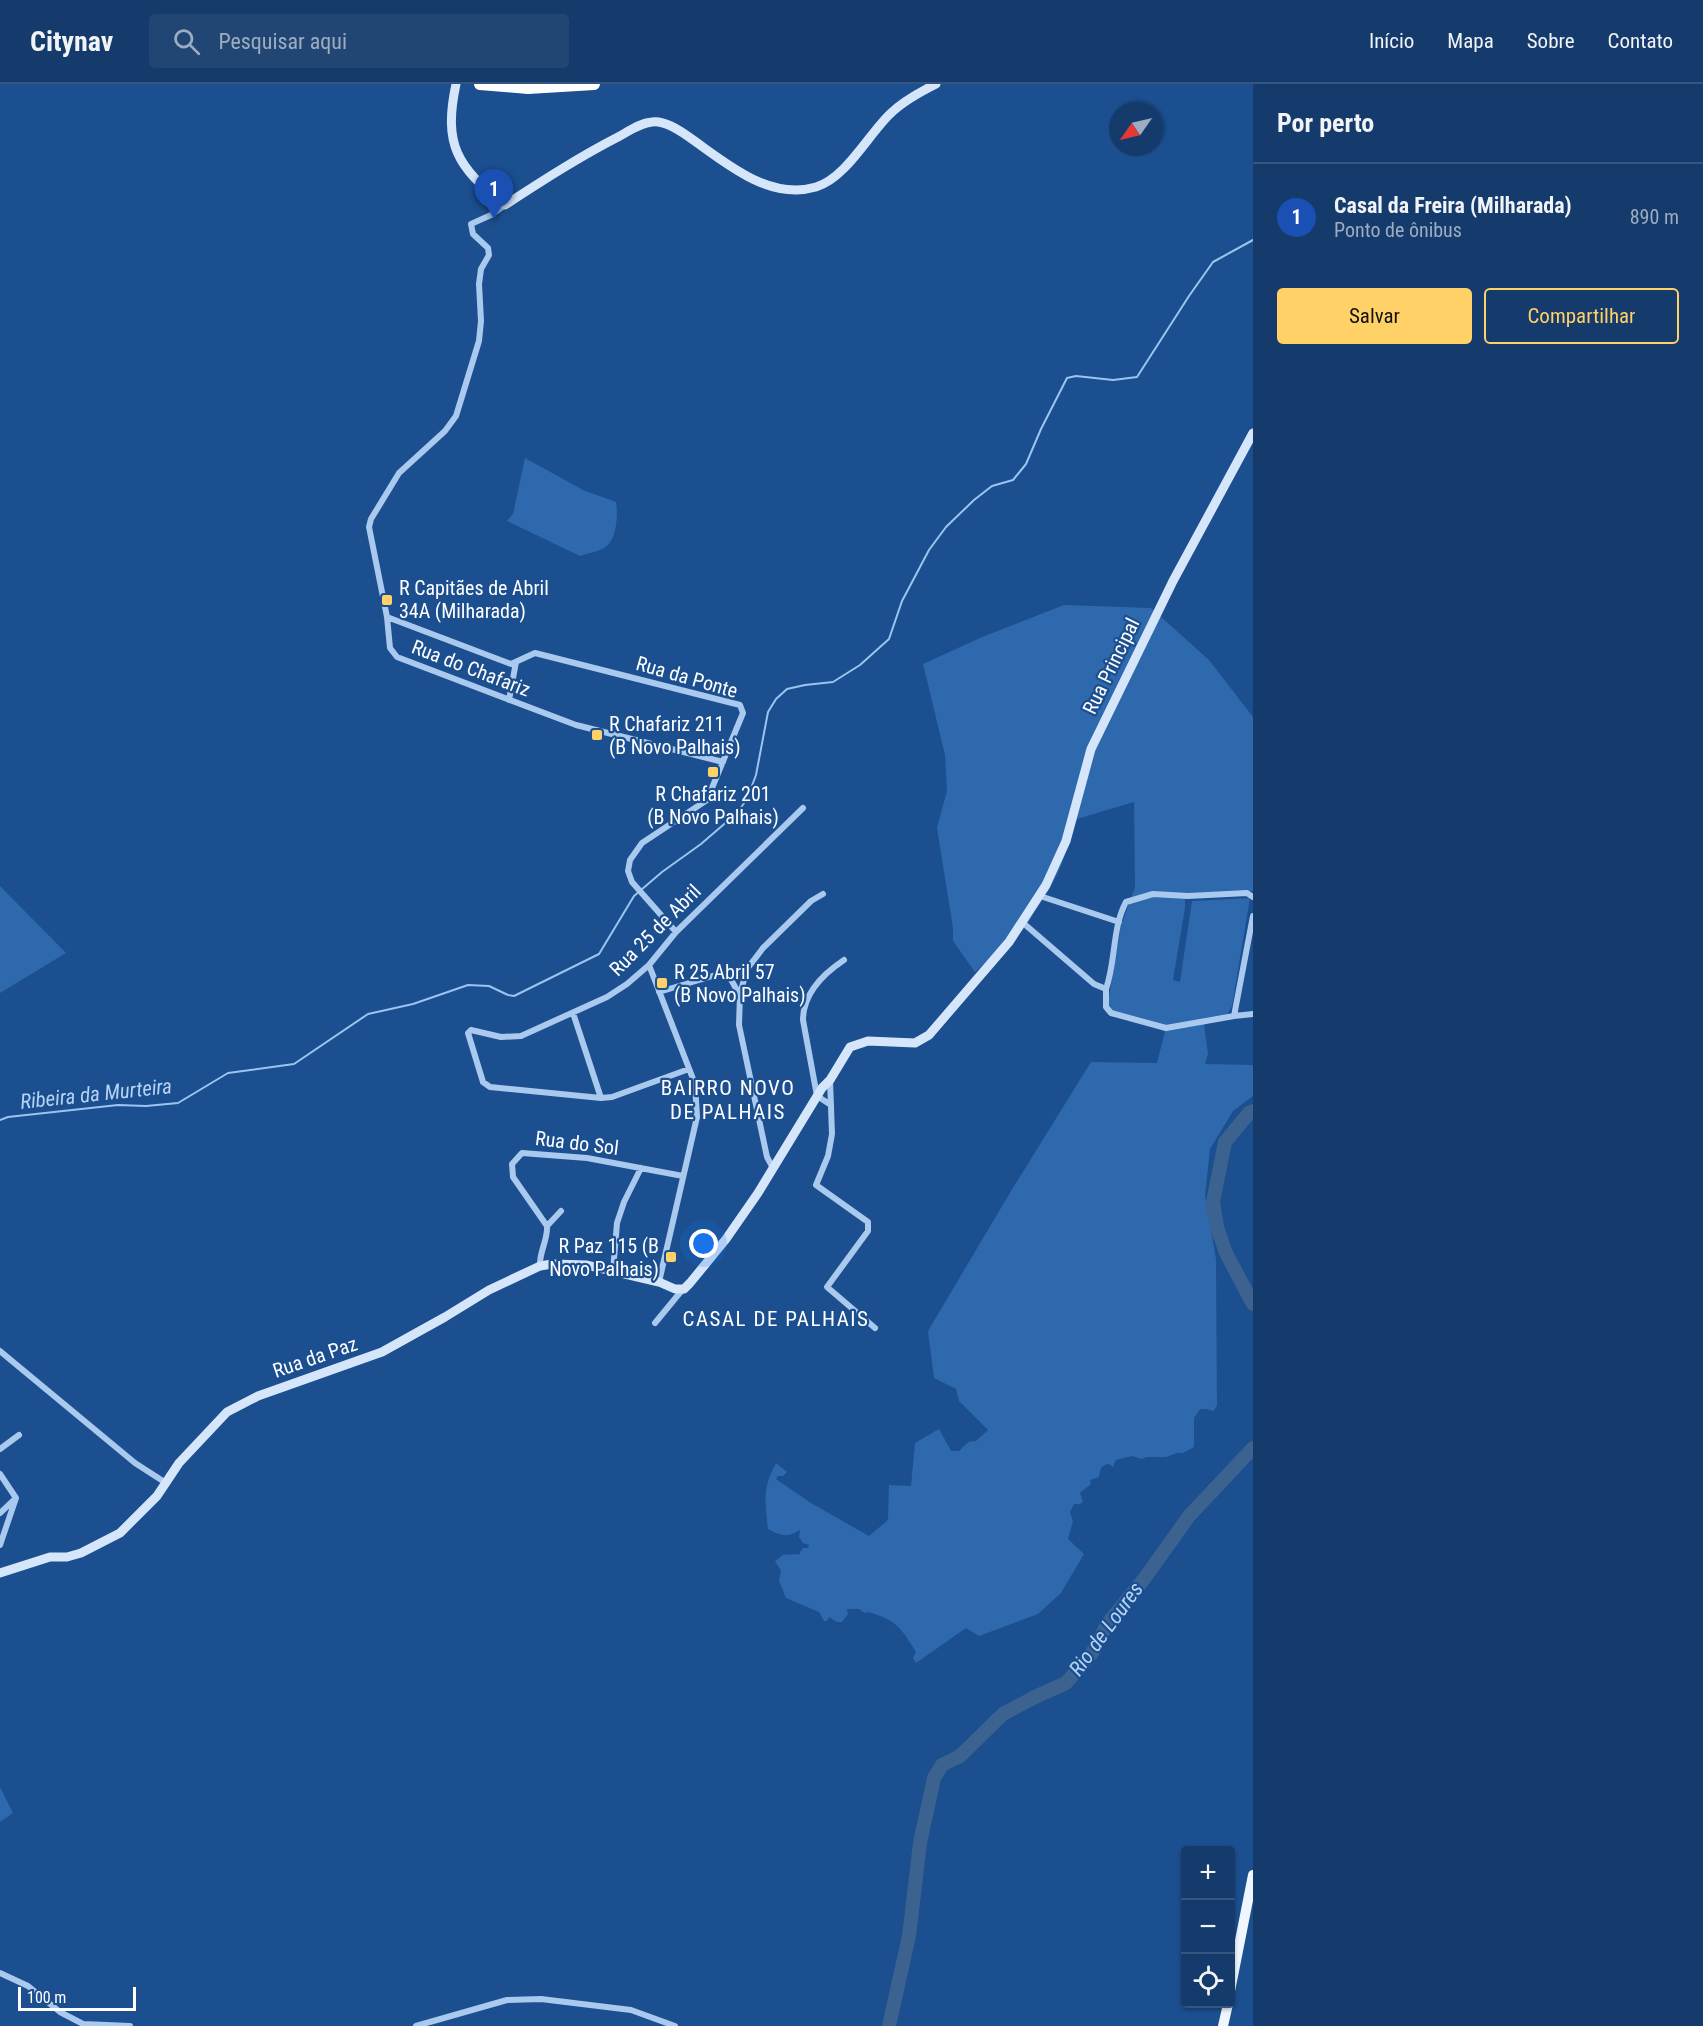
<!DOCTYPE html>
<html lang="pt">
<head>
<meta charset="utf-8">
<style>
	:root { --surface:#143b6b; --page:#214673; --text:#f1f3f6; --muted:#9dadc1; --line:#33557e; --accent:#ffd166 }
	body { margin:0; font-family:"Roboto Condensed",sans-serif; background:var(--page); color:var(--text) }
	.controls { position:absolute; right:18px; bottom:18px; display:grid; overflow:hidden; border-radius:6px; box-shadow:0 2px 4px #0004 }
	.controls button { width:54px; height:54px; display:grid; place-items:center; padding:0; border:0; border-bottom:2px solid var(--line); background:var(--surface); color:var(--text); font:30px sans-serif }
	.compass { position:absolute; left:1109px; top:18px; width:54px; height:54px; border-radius:50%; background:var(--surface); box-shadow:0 2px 4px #0004; rotate:236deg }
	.scale { position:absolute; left:18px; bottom:15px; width:118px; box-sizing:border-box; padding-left:6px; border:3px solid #fff; border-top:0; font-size:16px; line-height:21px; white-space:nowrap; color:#fff; -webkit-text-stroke:4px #1b4f8f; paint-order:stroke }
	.you { position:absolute; left:704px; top:1160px; width:21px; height:21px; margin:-15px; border:4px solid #fff; border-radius:50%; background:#1a73e8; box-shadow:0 0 0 9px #1a73e833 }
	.badge { display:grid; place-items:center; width:39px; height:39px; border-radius:50%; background:var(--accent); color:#fff; font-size:20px; font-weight:700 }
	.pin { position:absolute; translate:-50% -50px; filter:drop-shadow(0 2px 3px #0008) }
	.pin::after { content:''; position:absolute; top:32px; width:21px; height:18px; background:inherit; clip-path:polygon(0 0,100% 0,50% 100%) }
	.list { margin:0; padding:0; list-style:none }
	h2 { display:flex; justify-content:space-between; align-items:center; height:78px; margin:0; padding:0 24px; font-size:26px }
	h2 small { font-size:20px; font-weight:400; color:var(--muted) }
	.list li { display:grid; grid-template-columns:39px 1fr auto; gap:18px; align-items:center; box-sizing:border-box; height:108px; padding:0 24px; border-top:2px solid var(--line) }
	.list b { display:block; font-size:22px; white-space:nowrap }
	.list p { margin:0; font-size:20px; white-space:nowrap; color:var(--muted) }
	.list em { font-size:20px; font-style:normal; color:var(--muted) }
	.actions { display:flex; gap:12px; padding:18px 24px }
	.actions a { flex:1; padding:14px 0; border:2px solid var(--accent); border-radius:6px; text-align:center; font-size:21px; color:var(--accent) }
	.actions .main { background:var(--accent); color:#111 }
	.icon { flex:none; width:33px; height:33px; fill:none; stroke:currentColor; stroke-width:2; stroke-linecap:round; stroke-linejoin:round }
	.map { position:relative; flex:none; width:1253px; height:1942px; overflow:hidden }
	header { display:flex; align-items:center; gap:36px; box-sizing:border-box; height:84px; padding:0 30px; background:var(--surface); border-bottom:2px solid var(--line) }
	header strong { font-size:28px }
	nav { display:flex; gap:33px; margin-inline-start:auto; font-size:21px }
	.search { width:420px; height:54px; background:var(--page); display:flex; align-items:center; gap:15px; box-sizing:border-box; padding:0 21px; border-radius:6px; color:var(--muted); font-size:22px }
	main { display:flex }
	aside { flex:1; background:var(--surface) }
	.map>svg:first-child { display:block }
</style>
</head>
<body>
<header>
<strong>Citynav</strong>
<div class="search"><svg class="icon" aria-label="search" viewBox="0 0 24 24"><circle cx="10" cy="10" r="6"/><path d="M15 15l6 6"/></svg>Pesquisar aqui</div>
<nav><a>Início</a><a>Mapa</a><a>Sobre</a><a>Contato</a></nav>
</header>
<main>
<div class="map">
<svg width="1253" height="1942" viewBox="0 0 1253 1942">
	<rect width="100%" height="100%" fill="#1b4f8f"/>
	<path fill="#2e69ad" d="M525,374L583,406L616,418C618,430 617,452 608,461C602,467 589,469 580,472L507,437L513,430Z
		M1064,521L1151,524L1209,576L1253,633V807L1185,809V824L1173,896L1180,898L1192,817L1250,814L1232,922L1227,931L1204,941L1208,970L1205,980L1253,981V1012L1233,1027L1210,1065L1205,1112L1216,1175L1217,1322L1213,1327L1207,1325H1200L1194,1334V1363L1183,1369H1177L1166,1373H1146L1142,1375L1132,1372L1116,1376L1113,1383L1109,1380C1101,1381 1100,1385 1099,1393L1090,1396L1091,1400L1080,1409L1083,1418L1080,1420H1074L1070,1428L1073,1437L1068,1455L1084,1470L1061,1509L1038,1530L979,1552L966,1544L916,1579L913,1574L916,1568C901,1544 897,1536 868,1528L865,1529L859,1525H847L848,1530L842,1538H837L829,1533L827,1537H824L819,1528L786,1514L779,1497L781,1487L775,1477L783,1471L800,1470V1468L803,1464H808L809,1461L803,1459L799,1453L800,1446C787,1454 781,1452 768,1445C765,1416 762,1406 776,1379L787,1388L783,1392H778L776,1395L811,1419L869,1452L888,1436L889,1401L911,1402L915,1359L939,1345L951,1367H959C965,1362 966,1357 976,1357L988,1346L959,1317L956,1305L934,1294L928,1247L1011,1107L1091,978L1157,979L1165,947L1160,942L1112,928L1108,918L1121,842L1135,803L1134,718L1077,735L1061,782L1050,804L1023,846L975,888L953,857V844L937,744L947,707L945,671L923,580L980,554Z
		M0,802L66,869L0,909Z
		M0,1703L13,1729L0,1738Z"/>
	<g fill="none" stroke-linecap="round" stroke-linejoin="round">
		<path stroke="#9cc4f0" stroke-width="2" d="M0,1036L8,1033L118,1021L146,1022L178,1019L228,989L294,980L368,930L413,920L468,901L489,902L508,911L514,912L599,870L634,812L662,788L701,760L737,729L747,715L756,691L768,628L776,615L787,605L805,601L833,598L860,581L889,555L902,517L929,466L946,443L974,416L992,402L1013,396L1026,380L1041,345L1067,294L1076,292L1113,296L1137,293L1189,212L1213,178L1253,156"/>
		<path stroke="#3c6290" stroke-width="14" d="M1253,1027L1249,1029L1225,1058L1213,1118L1217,1143L1226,1169L1253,1220
			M889,1942L909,1852L920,1759L934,1694L942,1681L960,1672L1003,1630L1035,1613L1066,1599L1092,1569L1108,1539L1144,1495L1189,1432L1253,1364"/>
		<path stroke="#a9c9ee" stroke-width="6" d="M505,121L491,131L471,140L473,150L488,164L489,171L481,185L479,200L481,237L479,257L456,332L445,347L399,389L371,435L369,443L387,533L390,564L397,573L576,641L723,678
			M387,533L511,580L535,569L740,621L743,629L707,716L642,759L630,776L628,787L632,798L676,848
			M509,616L516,578
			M1040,812L1119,838
			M1022,838L1094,900L1106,905V923L1111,929L1166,944L1234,932L1253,930
			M649,881L695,1000L697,1033L659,1198
			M728,890L739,910
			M1106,905C1116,877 1112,844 1126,818L1153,810L1188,812L1247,809L1253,813
			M659,908L719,890L736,889L747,885
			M573,929L601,1014
			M1234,932L1253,832
			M689,985L612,1013L601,1014L490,1003L483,998L468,949L471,946L501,953L521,952L607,913L627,900L649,881L676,848L803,724
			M830,996L832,1050L828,1072L816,1101L868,1138V1147L827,1203L875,1244
			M831,1021L817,1012L803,936C803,909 823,890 844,876
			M773,1084L767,1073L739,941L740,910L747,885L763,864L811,817L823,810
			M547,1142L561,1127
			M540,1182C539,1168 548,1156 547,1142L513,1093L512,1080L522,1069L587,1074L683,1092
			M613,1187L617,1139L624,1118L641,1084
			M655,1239L683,1205
			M0,1267L135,1379L166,1399
			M0,1365L19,1351
			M0,1390L16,1414L0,1461
			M0,1429L15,1415
			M0,1889L28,1902L60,1928L83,1940L130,1942
			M416,1942L507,1916L541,1915L631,1926L675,1942"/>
		<path stroke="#d6e6fa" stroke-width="9" d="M456,0C443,61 457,83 505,121C542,97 579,73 618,53C629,47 640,39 652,38C664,36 679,46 689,53C725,78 768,117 816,103C846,94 868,51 890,30C902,18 920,8 936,0
			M0,1489L50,1473H67L81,1469L120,1449L157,1412L179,1379L227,1328L258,1312L382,1268L445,1233L489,1206L540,1182L552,1180L586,1181L659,1198L675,1205H684L690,1199L726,1155L758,1109L822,1004L830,996L850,963L868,957L915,959L929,951L1009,858L1046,801L1066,757L1091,665L1173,497L1253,349"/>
		<path stroke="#f0f6ff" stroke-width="10" d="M1230,1907L1253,1791
			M1223,1942L1228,1920"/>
		<path stroke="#fff" stroke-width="12" d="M480,0L528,4L594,0"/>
	</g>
	<g fill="#ffd166" stroke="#1b4f8f" stroke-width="2">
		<rect x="381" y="510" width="12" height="12" rx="3"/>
		<rect x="591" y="645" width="12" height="12" rx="3"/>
		<rect x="707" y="682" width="12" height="12" rx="3"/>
		<rect x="656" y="893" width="12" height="12" rx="3"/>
		<rect x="665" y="1167" width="12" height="12" rx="3"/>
	</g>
	<g text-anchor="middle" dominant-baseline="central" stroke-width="4.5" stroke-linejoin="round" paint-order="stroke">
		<g font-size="20" fill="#fff" stroke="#1b4f8f" text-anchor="start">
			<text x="399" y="504">R Capitães de Abril<tspan x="399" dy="23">34A (Milharada)</tspan></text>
			<text x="609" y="640">R Chafariz 211<tspan x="609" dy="23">(B Novo Palhais)</tspan></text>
			<text x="713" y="710" text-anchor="middle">R Chafariz 201<tspan x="713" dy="23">(B Novo Palhais)</tspan></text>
			<text x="674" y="888">R 25 Abril 57<tspan x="674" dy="23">(B Novo Palhais)</tspan></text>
			<text x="659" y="1162" text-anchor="end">R Paz 115 (B<tspan x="659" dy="23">Novo Palhais)</tspan></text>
		</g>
		<g font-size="20" fill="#fff" stroke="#1b4f8f">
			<text transform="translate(1111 582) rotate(-64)">Rua Principal</text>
			<text transform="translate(471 584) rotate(21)">Rua do Chafariz</text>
			<text transform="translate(687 593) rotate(16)">Rua da Ponte</text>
			<text transform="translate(655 846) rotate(-45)">Rua 25 de Abril</text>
			<text transform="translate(577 1059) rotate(7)">Rua do Sol</text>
			<text transform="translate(315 1273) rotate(-19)">Rua da Paz</text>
		</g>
		<g font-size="21" letter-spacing="1.5" fill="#fff" stroke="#1b4f8f">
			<text x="728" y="1004">BAIRRO NOVO<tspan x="728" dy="24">DE PALHAIS</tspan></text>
			<text x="776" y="1235">CASAL DE PALHAIS</text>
		</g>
		<g font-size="21" font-style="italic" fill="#b5d3f5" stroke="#1b4f8f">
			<text transform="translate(96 1010) rotate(-6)">Ribeira da Murteira</text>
			<text transform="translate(1106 1545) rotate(-54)">Rio de Loures</text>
		</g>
	</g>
</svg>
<div class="controls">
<button>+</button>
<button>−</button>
<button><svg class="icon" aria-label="locate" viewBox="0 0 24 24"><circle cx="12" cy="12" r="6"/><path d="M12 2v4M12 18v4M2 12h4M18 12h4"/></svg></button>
</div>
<svg class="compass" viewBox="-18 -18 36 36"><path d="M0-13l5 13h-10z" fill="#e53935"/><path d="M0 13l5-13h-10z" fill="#9dadc1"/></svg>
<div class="scale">100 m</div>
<div class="you"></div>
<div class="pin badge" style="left:494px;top:135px;background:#1a4fb4">1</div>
</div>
<aside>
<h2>Por perto<small></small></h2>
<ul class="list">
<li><span class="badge" style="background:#1a4fb4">1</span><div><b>Casal da Freira (Milharada)</b><p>Ponto de ônibus</p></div><em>890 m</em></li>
</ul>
<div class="actions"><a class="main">Salvar</a><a>Compartilhar</a></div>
</aside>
</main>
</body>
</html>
